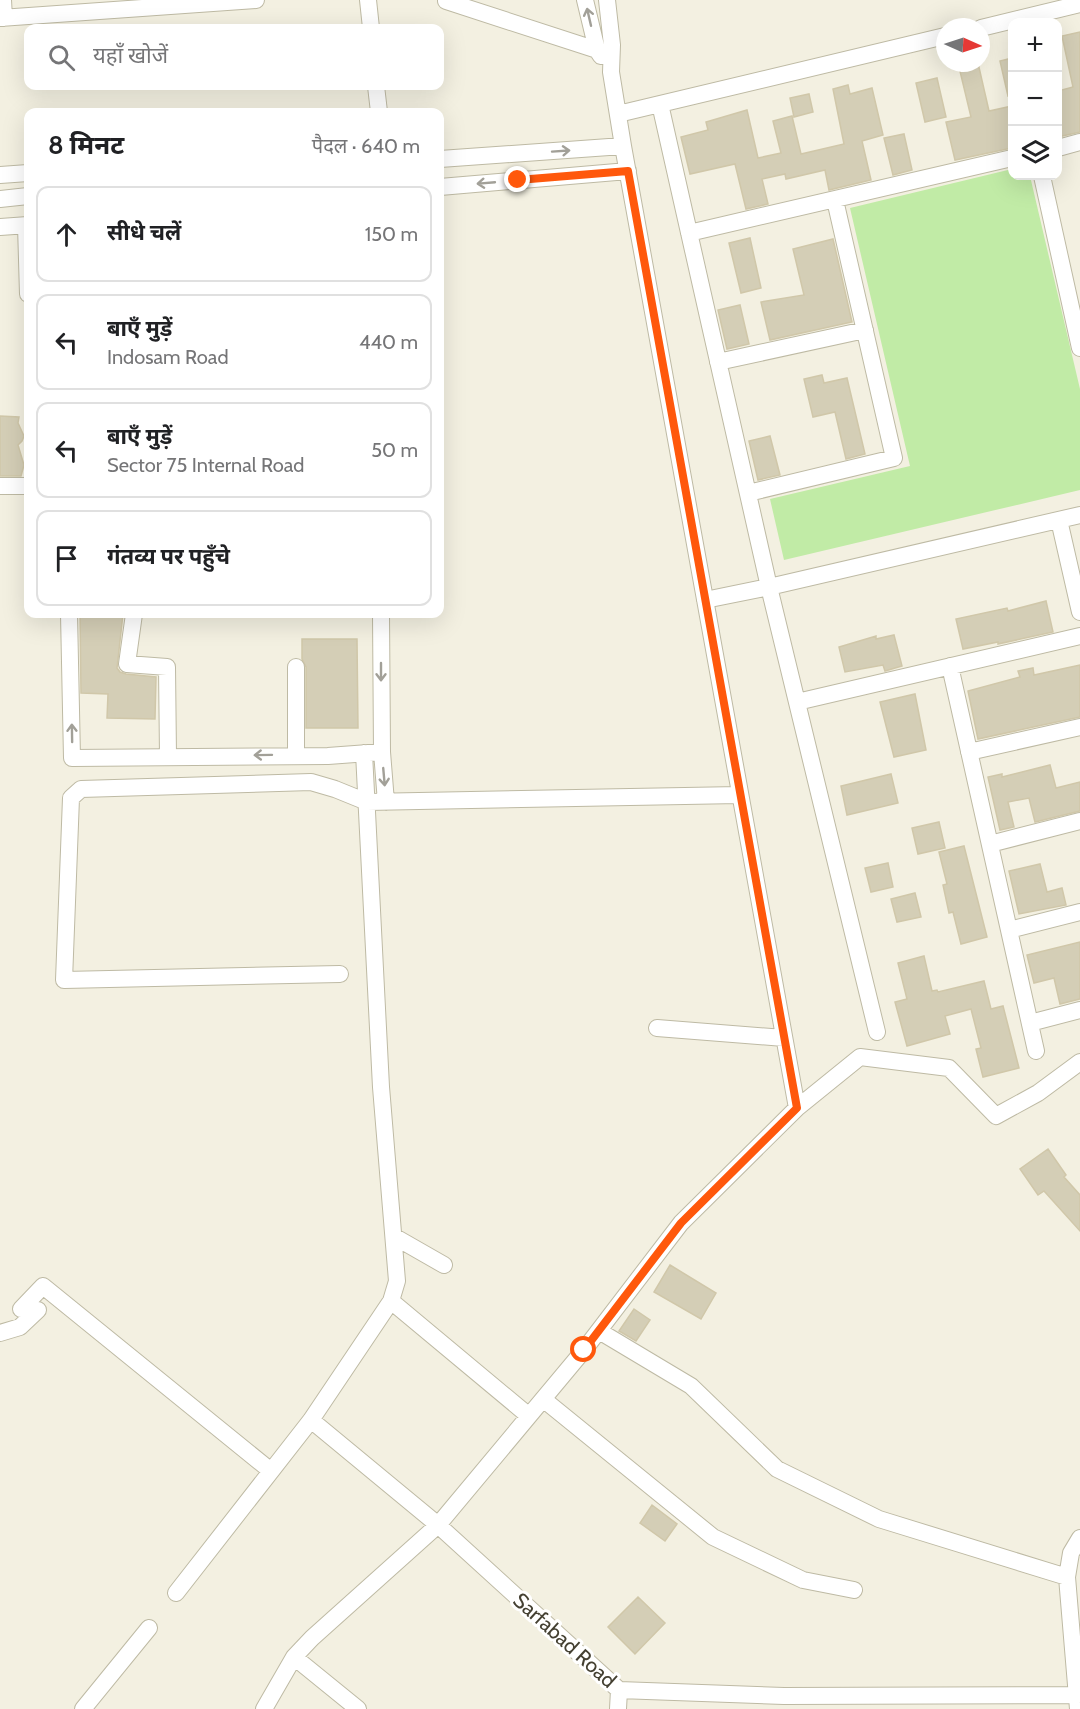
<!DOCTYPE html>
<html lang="hi">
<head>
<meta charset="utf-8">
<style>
	:root { --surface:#fff; --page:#f6f6f6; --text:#202124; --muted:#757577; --line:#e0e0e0 }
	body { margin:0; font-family:Cabin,"Noto Sans Devanagari",sans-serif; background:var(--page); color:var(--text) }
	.controls { position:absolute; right:18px; top:18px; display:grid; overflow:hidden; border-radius:12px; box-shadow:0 6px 24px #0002 }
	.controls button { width:54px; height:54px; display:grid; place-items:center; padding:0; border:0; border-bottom:2px solid var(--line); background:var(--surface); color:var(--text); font:30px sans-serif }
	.compass { position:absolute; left:936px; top:18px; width:54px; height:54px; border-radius:50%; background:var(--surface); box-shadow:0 6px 24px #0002; rotate:93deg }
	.stop { position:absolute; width:18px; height:18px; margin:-14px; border:4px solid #ff580c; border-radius:50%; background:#fff }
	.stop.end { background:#ff580c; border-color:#fff; box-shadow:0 2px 6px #0008 }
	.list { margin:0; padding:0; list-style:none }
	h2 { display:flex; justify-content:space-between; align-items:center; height:78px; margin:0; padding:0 24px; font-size:26px }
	h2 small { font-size:20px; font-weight:400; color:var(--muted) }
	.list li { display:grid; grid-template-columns:39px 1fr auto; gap:18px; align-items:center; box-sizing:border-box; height:96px; margin:0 12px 12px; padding:0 12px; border:2px solid var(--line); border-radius:12px }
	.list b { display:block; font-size:22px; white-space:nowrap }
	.list p { margin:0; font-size:20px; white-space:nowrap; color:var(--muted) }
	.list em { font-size:20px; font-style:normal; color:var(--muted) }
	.icon { flex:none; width:33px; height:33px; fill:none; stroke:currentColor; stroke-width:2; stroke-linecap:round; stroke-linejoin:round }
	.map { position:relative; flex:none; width:1080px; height:1709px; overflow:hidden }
	.search { position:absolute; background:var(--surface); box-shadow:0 6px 24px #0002; left:24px; top:24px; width:420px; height:66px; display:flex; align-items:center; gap:15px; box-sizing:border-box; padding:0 21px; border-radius:12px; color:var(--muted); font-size:22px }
	.panel { position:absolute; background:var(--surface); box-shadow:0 6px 24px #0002; left:24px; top:108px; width:420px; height:510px; border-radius:12px }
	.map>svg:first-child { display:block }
</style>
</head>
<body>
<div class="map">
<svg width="1080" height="1709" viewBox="0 0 1080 1709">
	<rect width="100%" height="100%" fill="#f3f0e1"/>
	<path fill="#c1eba6" d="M1012,169V176H1030L1080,389V490L784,560L770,499L910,466L850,208Z"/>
	<path fill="#d4ceb6" stroke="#d0c7a9" stroke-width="1.5" d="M1080,32V132L1058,137V91L1073,87L1062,36Z
		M1012,58V95L1008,96L1000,61Z
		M978,63L989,111L1012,106V148L955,160L946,122L971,117L959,67Z
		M937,78L946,117L925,122L916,83Z
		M848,85L850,94L872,88L883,135L862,141L871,180L829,190L825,170L786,179L785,174L762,179L768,204L746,209L735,164L690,174L681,137L708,130L706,122L747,110L758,158L781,153L773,121L792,116L801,154L844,144L833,89Z
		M809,94L813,112L794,117L790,98Z
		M904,134L912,170L893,175L884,138Z
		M750,238L761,288L741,293L729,243Z
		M833,239L852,322L770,340L761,302L804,295L793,249Z
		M740,305L749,344L727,349L718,310Z
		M822,375L824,383L847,378L865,454L846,459L835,412L813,417L804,379Z
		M0,416L19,417L18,423L24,436L22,441L18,445L24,465L21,476H0Z
		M770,436L780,475L758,480L749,441Z
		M1046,601L1053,632L998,644V642L963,649L956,619L1007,608L1008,611Z
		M80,614H123L117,668L120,672L126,674L156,677L155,719L107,718L108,694L81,693Z
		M894,635L902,666L885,671L883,665L845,672L839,647L876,636V639Z
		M302,639H357L358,728H306V667L302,659Z
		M1080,665V717L978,739L968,691L1020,677L1018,671L1033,668L1034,675Z
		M915,694L926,750L894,757L880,702Z
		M1050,765L1056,788L1080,782V811L1035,822L1029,798L1008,802L1014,827L1000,830L988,777L1002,774V777Z
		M891,774L898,803L847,815L841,786Z
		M939,822L945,848L918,854L912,828Z
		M964,846L987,937L961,944L953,912L949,913L943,885L947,884L939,852Z
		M888,863L893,887L871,892L865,868Z
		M1040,864L1047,892L1062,888L1066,905L1019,914L1009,871Z
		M915,893L921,917L897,922L891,899Z
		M1080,942V999L1060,1004L1054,978L1034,983L1027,955Z
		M924,956L932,991L937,990L938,992L984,981L991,1009L1003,1006L1019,1068L983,1077L976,1049L981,1048L971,1009L945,1016L950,1034L907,1046L895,1002L907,999L898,963Z
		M1048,1149L1066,1175L1064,1177L1080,1195V1231L1044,1191L1038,1195L1020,1169Z
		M670,1265L716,1293L701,1319L654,1292Z
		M634,1309L650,1320L636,1341L619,1331Z
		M652,1505L677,1524L665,1541L640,1523Z
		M638,1597L665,1623L635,1654L608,1627Z"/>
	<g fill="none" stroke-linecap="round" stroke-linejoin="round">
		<g stroke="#bebaa4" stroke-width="18">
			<path id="minor" d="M3,0L4,18
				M368,0L371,28
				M585,0L597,50L601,56
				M607,0L612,45L611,72L623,146L797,1108
				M446,1L597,50
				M0,18L256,0
				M981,28L1080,4
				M376,86L379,112
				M660,104L769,587L877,1032
				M618,114L945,36
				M1058,148L1080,142
				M440,159L623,146
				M0,175L28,173
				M1042,176L1080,348
				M440,187L628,171
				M0,199L28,196
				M26,225L28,294
				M0,227L28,225
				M689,233L1012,158
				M718,362L865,330
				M0,486H28
				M748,493L894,458L835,200
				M1059,520L1080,612
				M705,600L769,587L1080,515
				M69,614L72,758L328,756L382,752
				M134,614L127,664L167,667L168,756
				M381,614L382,752L386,802
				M950,666L1036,1051
				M797,702L1080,636
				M969,752L1080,727
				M296,755V667
				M990,844L1080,821
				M1009,930L1080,912
				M340,974L64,980L71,798L81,789L311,782L335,789L367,802L739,795
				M1030,1023L1080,1010
				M657,1028L784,1038
				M395,1237L444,1265
				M391,1301L529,1416
				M21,1309L43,1286L271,1471
				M599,1331L691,1386L777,1469L879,1519L1067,1577
				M0,1333L20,1327L38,1310
				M543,1399L713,1537L803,1580L854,1590
				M311,1420L438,1525L619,1690L784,1696L1077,1695
				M176,1593L311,1420L391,1301L397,1281L381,1087L364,753
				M294,1657L358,1709
				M83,1709L149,1628
				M264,1709L294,1657L312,1638L438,1525L584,1350L681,1223L797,1108L860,1057L949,1068L996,1116L1038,1093L1080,1062
				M618,1709L619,1690
				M1078,1709L1067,1577L1071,1553L1080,1538"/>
		</g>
		<use href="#minor" stroke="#fff" stroke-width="16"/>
	</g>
	<defs><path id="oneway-shaft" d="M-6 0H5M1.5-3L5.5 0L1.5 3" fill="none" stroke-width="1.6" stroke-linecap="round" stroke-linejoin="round" transform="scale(1.5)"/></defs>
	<g stroke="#a2a098">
		<use href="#oneway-shaft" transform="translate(589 17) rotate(-103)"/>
		<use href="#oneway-shaft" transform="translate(561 151) rotate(-4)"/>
		<use href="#oneway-shaft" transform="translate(486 183) rotate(175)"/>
		<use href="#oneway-shaft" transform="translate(381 672) rotate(90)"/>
		<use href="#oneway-shaft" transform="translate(72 733) rotate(-91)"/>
		<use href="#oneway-shaft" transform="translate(263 755) rotate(179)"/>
		<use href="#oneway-shaft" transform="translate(384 777) rotate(85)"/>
	</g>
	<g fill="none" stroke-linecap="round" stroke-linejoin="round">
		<path stroke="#ff580c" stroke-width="8" d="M518,180L628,171L797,1108L681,1223L584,1350"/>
	</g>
	<g text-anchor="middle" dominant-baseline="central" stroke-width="6" stroke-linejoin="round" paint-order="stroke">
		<g font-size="21" fill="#444032" stroke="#fff">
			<text transform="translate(565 1640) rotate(42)">Sarfabad Road</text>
		</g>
	</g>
</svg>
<div class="controls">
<button>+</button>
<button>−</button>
<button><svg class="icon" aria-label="layers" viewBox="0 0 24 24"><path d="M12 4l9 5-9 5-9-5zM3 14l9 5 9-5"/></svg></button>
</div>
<svg class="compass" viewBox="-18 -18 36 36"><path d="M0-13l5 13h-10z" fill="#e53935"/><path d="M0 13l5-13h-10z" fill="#757577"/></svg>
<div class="stop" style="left:584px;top:1350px"></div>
<div class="stop end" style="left:518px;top:180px"></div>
<div class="search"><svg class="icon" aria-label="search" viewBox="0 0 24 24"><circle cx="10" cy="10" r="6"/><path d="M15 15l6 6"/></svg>यहाँ खोजें</div>
<section class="panel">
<h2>8 मिनट<small>पैदल · 640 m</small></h2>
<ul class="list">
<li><svg class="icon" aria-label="ahead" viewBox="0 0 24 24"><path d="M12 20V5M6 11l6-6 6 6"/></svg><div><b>सीधे चलें</b></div><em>150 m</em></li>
<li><svg class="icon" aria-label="left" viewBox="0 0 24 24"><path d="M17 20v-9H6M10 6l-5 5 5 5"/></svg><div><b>बाएँ मुड़ें</b><p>Indosam Road</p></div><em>440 m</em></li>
<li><svg class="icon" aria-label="left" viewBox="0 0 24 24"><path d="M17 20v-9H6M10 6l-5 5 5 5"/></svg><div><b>बाएँ मुड़ें</b><p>Sector 75 Internal Road</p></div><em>50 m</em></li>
<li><svg class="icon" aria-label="arrive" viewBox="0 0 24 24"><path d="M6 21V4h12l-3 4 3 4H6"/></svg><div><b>गंतव्य पर पहुँचे</b></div></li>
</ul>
</section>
</div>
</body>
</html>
